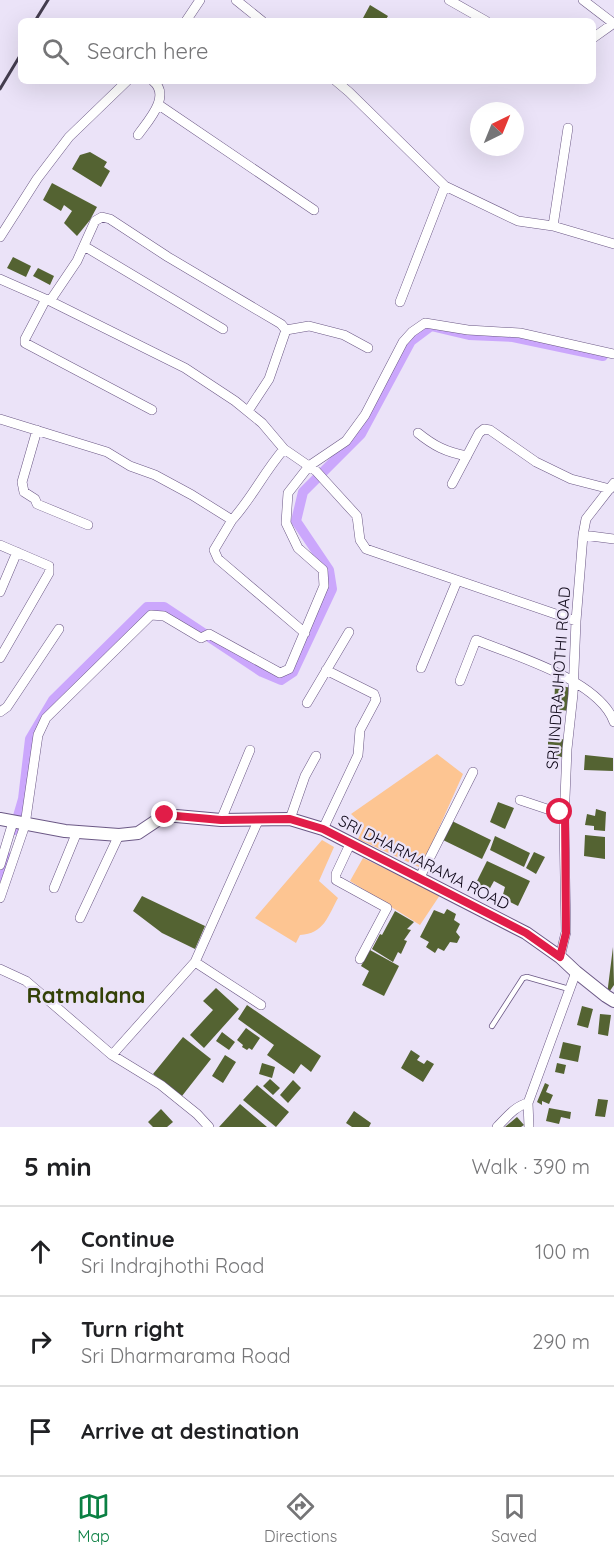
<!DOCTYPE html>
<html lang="en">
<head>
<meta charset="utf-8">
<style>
	:root { --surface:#fff; --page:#f2f2f2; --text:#202124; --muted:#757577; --line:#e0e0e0; --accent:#0b8043 }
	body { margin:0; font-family:Quicksand,sans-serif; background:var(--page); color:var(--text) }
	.compass { position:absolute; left:470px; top:102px; width:54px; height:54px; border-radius:50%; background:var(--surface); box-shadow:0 6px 24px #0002; rotate:43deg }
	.stop { position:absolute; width:18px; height:18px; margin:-14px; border:4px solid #e11d48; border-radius:50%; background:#fff }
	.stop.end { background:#e11d48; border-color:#fff; box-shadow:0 2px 6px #0008 }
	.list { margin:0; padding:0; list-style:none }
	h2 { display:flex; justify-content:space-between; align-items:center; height:78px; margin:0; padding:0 24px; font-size:26px }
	h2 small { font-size:20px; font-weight:400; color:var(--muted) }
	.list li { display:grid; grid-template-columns:39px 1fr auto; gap:18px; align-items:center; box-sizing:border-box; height:90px; padding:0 24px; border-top:2px solid var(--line) }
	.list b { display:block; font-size:22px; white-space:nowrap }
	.list p { margin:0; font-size:20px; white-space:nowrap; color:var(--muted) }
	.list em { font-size:20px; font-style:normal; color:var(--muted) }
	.icon { flex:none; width:33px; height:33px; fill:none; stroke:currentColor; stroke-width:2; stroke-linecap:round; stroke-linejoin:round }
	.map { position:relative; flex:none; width:614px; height:1127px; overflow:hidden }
	.search { position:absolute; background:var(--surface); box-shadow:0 6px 24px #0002; left:18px; right:18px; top:18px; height:66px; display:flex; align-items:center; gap:15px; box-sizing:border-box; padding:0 21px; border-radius:9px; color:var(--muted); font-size:22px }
	.sheet { height:348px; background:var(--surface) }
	nav { display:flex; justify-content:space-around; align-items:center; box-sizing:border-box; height:84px; border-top:2px solid var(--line); background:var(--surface); font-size:16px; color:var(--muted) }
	nav a { display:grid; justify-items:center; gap:3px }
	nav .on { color:var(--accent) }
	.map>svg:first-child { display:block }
</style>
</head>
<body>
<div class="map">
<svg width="614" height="1127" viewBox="0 0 614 1127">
	<rect width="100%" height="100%" fill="#ebe3f8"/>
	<path fill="#fdc592" d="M437,754L463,774L421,868L358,839L364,826L351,814Z
		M322,840L334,847L319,881L338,898C328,916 324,934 300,935L296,943L255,918Z
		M363,858L440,895L420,925L350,881Z"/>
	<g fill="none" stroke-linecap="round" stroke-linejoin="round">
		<path stroke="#cba7fc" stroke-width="10" d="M14,830L23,799L30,739L53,700L147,607H164L262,672L281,680L293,672L332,589L329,570L296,521L303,492L361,434L411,341L431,326L469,335L513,337L603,356
			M0,876L6,856"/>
	</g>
	<path fill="#546332" d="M370,5L388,16L385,21H368L363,18Z
		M90,152L107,162L104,167L110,171L101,187L72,169L80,155Z
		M52,183L97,207L90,220L77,236L64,223L72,211L64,205L61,211L43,200Z
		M13,257L31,266L26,277L7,268Z
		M38,268L54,276L50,285L33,276Z
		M555,685L572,688L569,711L554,709Z
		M548,737L567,740L565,758L548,753Z
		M585,755L613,758V771L584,770Z
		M498,802L514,808L505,829L490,822Z
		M596,809L606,812L605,831L594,830V826L585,825L587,814L595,816Z
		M452,821L491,840L482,859L443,840Z
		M585,835L605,837V859L584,856Z
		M495,836L530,853L524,867L490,850Z
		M534,852L545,857L536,874L526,868Z
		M487,861L530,881L518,906L502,898L505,887L494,881L489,890L475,885Z
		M142,896L205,926L195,949L162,933L133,911Z
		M447,909L456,914L454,920L460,924L456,932L460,937L457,943L450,942L444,951L438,948L435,953L426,947L429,942L420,937L434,910L444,914Z
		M395,911L414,922L407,929L411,930L404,940L407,941L401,954L398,952L393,962L372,949L380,934L382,935Z
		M613,947L614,985L607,995Z
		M370,950L399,966L384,996L362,985L369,971L361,966Z
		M216,988L239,1009L204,1048L190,1035L213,1010L203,1001Z
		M247,1005L321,1056L311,1072L301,1064L294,1074L267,1055L274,1045L238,1019Z
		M582,1006L593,1009L588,1028L577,1025Z
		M600,1014L611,1015L608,1036L598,1034Z
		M246,1028L260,1038L252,1050L249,1048L247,1050L242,1047L243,1045L237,1040Z
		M222,1032L235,1042L229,1050L216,1041Z
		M183,1037L211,1059L182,1096L153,1074Z
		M563,1042L581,1046L578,1062L559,1058Z
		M411,1050L420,1056L417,1060L424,1064L427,1060L434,1064L423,1082L401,1068Z
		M225,1055L236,1062L223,1083L212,1076Z
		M262,1063L275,1067L272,1078L259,1074Z
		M557,1063L566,1065L564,1074L555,1072Z
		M270,1079L280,1088L273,1095L263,1086Z
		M293,1080L301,1088L288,1103L280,1095Z
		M545,1083L549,1085L546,1092L553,1095L549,1104L542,1101V1105L537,1102Z
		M257,1085L289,1112L276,1127L243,1100Z
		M598,1099L608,1100L605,1117L595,1116Z
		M240,1104L267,1127H219Z
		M549,1108L571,1112L570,1119L561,1117L559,1124L546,1121Z
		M161,1109L173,1122L167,1127H153L148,1122Z
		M354,1111L371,1123L369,1127H352L346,1123Z
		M517,1117L524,1125L521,1127H505Z"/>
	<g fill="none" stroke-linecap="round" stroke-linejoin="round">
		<g stroke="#6b5885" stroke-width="6">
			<path id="service" d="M492,1026L523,978L527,977L569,989"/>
		</g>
		<g stroke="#6b5885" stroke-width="10">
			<path id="minor" d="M236,0L262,21
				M449,0L486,21
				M583,0L613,23
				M186,21L200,0
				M593,38L614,23
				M336,81L349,92L445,186L518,221L553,226L614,244
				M159,105L314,210
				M138,135C147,122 172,96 153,81
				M553,226L568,128
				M0,237L37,179L69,137L127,81
				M84,246L223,329
				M0,279L50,301L185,368L235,401L262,423L284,449L316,471L357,516L360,540L366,549L576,621
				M46,299L25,339V343L152,410
				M50,301L77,261L95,221L102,217L110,219L168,257L281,324L286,330
				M400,302L445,186
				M286,330L309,326L344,335L368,348
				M248,411L269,379L286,330
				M0,419L107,452L130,466L155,475L192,495L232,520C252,498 264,472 284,449
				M37,430L22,482L24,492L35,499L37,504L88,525
				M418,433C434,446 446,452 467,456
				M452,484L479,433L484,429L490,430L536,462L571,479L610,489
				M232,520L214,550L218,559L305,633
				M583,535L614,539
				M0,545L49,566V573L0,658
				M0,592L17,552
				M421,668L457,581
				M460,681L476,640C515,656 599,680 614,722
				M307,703L349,632
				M0,712L7,707L59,629
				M520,800L547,809L565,812
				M290,819L305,776L316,756
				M221,820L250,750
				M323,829L358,755L360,730L376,700L374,694L326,670
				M351,842L336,874V880L387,908L360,959
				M0,865L13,822
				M419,879L473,772
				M54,888L77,832
				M0,898L25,825L38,735L46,718L151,615L164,616L201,638L209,634L280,673L289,669L324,586L323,570L298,548L286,523L288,493L309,466L346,441L365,415L403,342L412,332L425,323L468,330L520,333L614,354
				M80,918L119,835
				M560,957L566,932L564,822L567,749L573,694L576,621L583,535L586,519L614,483
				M195,962L261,1005
				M0,969L26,981L112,1055L161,1085L197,1114L209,1127
				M112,1055L195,962L258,821
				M497,1127C506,1118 515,1106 528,1103
				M529,1127L528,1103L576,972"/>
		</g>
		<g stroke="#6b5885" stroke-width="14">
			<path id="tertiary" d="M0,819L65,831L119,835L138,833L165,815L221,820L290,819L323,829L526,933L560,957L576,972L606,996L614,1001"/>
		</g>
		<use href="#service" stroke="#fff" stroke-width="4.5"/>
		<use href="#minor" stroke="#fff" stroke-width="9"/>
		<use href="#tertiary" stroke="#fff" stroke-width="12"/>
		<path stroke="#443d4f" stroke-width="3" d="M35,21L48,0
			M0,89L21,54"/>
	</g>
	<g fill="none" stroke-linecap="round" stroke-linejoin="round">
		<path stroke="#e11d48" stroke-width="8" d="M165,815L221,820L290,819L323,829L526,933L560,957L566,933L565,812H560"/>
	</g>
	<g text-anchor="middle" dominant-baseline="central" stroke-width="4.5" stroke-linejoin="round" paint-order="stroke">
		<g font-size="16" fill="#0e0718" stroke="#ebe3f8">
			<text transform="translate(558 678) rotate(-86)">SRI INDRAJHOTHI ROAD</text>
			<text transform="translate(424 862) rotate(27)">SRI DHARMARAMA ROAD</text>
		</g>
		<g font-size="22" font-weight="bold" fill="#334107" stroke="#ebe3f8">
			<text x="86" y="995">Ratmalana</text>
		</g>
	</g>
</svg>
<svg class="compass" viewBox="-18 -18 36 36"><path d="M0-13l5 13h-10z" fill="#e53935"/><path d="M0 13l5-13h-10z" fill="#757577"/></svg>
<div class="stop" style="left:560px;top:812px"></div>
<div class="stop end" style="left:165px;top:815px"></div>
<div class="search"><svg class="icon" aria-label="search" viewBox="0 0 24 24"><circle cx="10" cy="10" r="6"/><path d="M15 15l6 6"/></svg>Search here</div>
</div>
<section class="sheet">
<h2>5 min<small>Walk · 390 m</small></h2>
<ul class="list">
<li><svg class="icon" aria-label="ahead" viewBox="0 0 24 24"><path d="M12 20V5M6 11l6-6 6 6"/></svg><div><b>Continue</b><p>Sri Indrajhothi Road</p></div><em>100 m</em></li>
<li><svg class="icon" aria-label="right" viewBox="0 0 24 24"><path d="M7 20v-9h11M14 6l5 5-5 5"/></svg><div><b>Turn right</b><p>Sri Dharmarama Road</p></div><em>290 m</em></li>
<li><svg class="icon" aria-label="arrive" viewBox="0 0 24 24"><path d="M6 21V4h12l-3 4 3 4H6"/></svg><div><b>Arrive at destination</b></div></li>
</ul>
</section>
<nav>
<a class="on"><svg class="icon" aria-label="map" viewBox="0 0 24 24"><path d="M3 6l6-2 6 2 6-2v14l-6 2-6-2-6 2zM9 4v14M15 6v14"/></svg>Map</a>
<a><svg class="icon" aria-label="directions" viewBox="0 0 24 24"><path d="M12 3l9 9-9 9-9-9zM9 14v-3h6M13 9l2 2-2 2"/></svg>Directions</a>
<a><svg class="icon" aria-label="saved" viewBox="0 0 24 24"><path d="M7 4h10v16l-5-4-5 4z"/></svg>Saved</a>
</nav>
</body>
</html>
